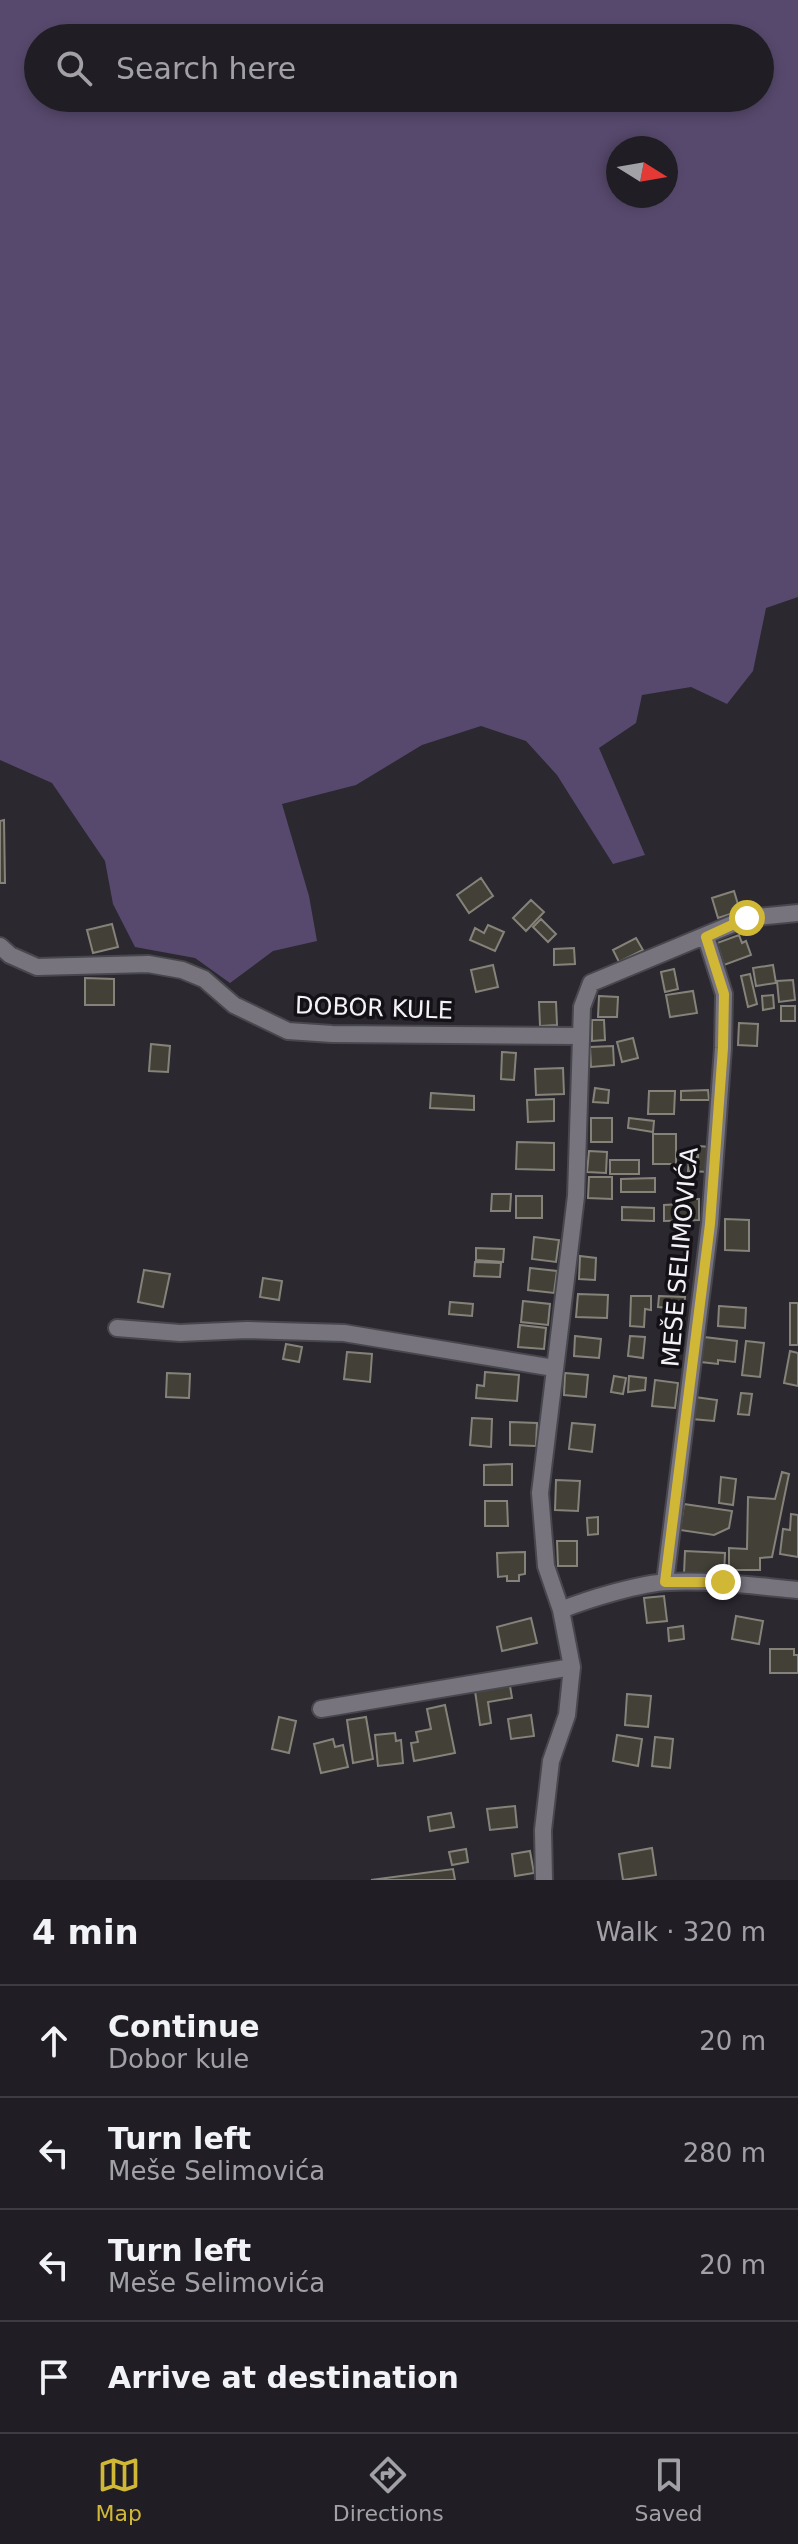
<!DOCTYPE html>
<html lang="en">
<head>
<meta charset="utf-8">
<style>
	:root { --surface:#201e24; --page:#28272c; --text:#f1f3f6; --muted:#a2a2a6; --line:#3d3c41; --accent:#d1b736 }
	body { margin:0; font-family:"DejaVu Sans",sans-serif; background:var(--page); color:var(--text) }
	.compass { position:absolute; left:606px; top:136px; width:72px; height:72px; border-radius:50%; background:var(--surface); box-shadow:0 4px 12px #0003; rotate:101deg }
	.stop { position:absolute; width:24px; height:24px; margin:-18px; border:6px solid #d1b736; border-radius:50%; background:#fff }
	.stop.end { background:#d1b736; border-color:#fff; box-shadow:0 2px 8px #0008 }
	.list { margin:0; padding:0; list-style:none }
	h2 { display:flex; justify-content:space-between; align-items:center; height:104px; margin:0; padding:0 32px; font-size:34px }
	h2 small { font-size:26px; font-weight:400; color:var(--muted) }
	.list li { display:grid; grid-template-columns:52px 1fr auto; gap:24px; align-items:center; box-sizing:border-box; height:112px; padding:0 32px; border-top:2px solid var(--line) }
	.list b { display:block; font-size:30px; white-space:nowrap }
	.list p { margin:0; font-size:26px; white-space:nowrap; color:var(--muted) }
	.list em { font-size:26px; font-style:normal; color:var(--muted) }
	.icon { flex:none; width:44px; height:44px; fill:none; stroke:currentColor; stroke-width:2; stroke-linecap:round; stroke-linejoin:round }
	.map { position:relative; flex:none; width:798px; height:1880px; overflow:hidden }
	.search { position:absolute; background:var(--surface); box-shadow:0 4px 12px #0003; left:24px; right:24px; top:24px; height:88px; display:flex; align-items:center; gap:20px; box-sizing:border-box; padding:0 28px; border-radius:44px; color:var(--muted); font-size:30px }
	.sheet { height:552px; background:var(--surface) }
	nav { display:flex; justify-content:space-around; align-items:center; box-sizing:border-box; height:112px; border-top:2px solid var(--line); background:var(--surface); font-size:22px; color:var(--muted) }
	nav a { display:grid; justify-items:center; gap:4px }
	nav .on { color:var(--accent) }
	.map>svg:first-child { display:block }
</style>
</head>
<body>
<div class="map">
<svg width="798" height="1880" viewBox="0 0 798 1880">
	<rect width="100%" height="100%" fill="#2b2830"/>
	<path fill="#57496d" fill-rule="evenodd" d="M0,0H798V597L766,608L753,671L727,704L691,687L642,695L636,723L599,748L645,855L613,864L557,775L526,741L481,726L422,745L356,785L282,804L309,896L317,941L273,951L230,983L195,958L135,947L113,904L105,861L52,783L0,760ZM38,38H760V98H38ZM618,148H666V196H618Z"/>
	<path fill="#424037" stroke="#858379" stroke-width="2" d="M4,820L5,883H0V821Z
		M481,878L493,896L469,913L457,895Z
		M734,891L740,911L718,918L712,898Z
		M531,900L544,912L526,931L513,918Z
		M541,919L556,934L548,942L533,927Z
		M112,924L118,947L93,953L87,930Z
		M488,925L504,932L495,951L470,940L475,928L484,933Z
		M739,935L742,943L746,941L751,955L724,965L717,943Z
		M636,938L643,950L619,962L613,950Z
		M574,948L575,964L554,965V949Z
		M493,965L498,987L476,992L471,970Z
		M773,965L776,983L756,986L753,968Z
		M674,969L678,989L665,992L661,972Z
		M750,974L757,1004L748,1007L741,976Z
		M85,978L114,979V1005H85Z
		M793,980L795,1000L779,1002L777,981Z
		M693,991L697,1013L670,1017L666,995Z
		M773,995L774,1008L763,1010L762,996Z
		M599,996L618,997L617,1017H598Z
		M539,1002H556L557,1025L540,1026Z
		M781,1006H795V1021H781Z
		M592,1020H604L605,1040L592,1041Z
		M739,1023L758,1024L757,1046L738,1045Z
		M633,1038L638,1058L622,1062L617,1042Z
		M151,1044L170,1046L168,1072L149,1071Z
		M613,1046L614,1065L591,1067L590,1047Z
		M502,1052L516,1053L514,1080L501,1079Z
		M563,1068L564,1094L536,1095L535,1069Z
		M595,1088L609,1090L608,1103L593,1102Z
		M708,1090L709,1100H681V1091Z
		M649,1091H675L674,1114H648Z
		M431,1093L474,1096V1110L430,1108Z
		M554,1099V1121L528,1122L527,1100Z
		M591,1118H612V1142H591Z
		M629,1118L654,1121L653,1132L628,1128Z
		M653,1134H676V1164H653Z
		M517,1142L554,1143V1170L516,1169Z
		M698,1146L710,1147L709,1172L688,1171L689,1157H698Z
		M589,1151L607,1152L606,1173L587,1172Z
		M610,1160H639V1174H610Z
		M589,1177H612V1199L588,1198Z
		M655,1178V1192H621V1179Z
		M492,1194H511L510,1211H491Z
		M516,1196H542V1218H516Z
		M682,1199H699V1220L664,1221V1205L682,1204Z
		M622,1207L654,1208V1221L622,1220Z
		M725,1219L749,1220V1251L725,1250Z
		M534,1237L559,1240L556,1262L532,1259Z
		M476,1248L504,1249L503,1262L476,1260Z
		M580,1256L596,1258L595,1280L579,1279Z
		M475,1262L501,1263L500,1277L474,1276Z
		M530,1268L557,1271L554,1293L528,1290Z
		M144,1270L170,1274L163,1307L138,1302Z
		M263,1278L282,1281L279,1300L260,1297Z
		M578,1294L608,1295L607,1318L576,1317Z
		M631,1296H651V1310L645,1309L644,1327L630,1326Z
		M659,1296L685,1297L684,1309L658,1307Z
		M523,1301L550,1304L548,1325L521,1322Z
		M450,1302L473,1304L472,1316L449,1314Z
		M790,1303H798V1345H790Z
		M719,1306L746,1308L745,1328L718,1326Z
		M520,1325L546,1328L544,1349L518,1347Z
		M575,1336L601,1339L599,1358L574,1356Z
		M630,1336L645,1337L643,1358L628,1356Z
		M704,1337L737,1341L735,1362L718,1360V1364L701,1362Z
		M746,1341L764,1343L760,1377L742,1375Z
		M286,1344L302,1347L299,1362L283,1359Z
		M790,1351L798,1353V1386L784,1383Z
		M347,1352L372,1354L370,1382L344,1379Z
		M485,1372L519,1375L517,1401L476,1398L477,1385L484,1386Z
		M167,1373L190,1374L189,1398L166,1397Z
		M565,1373L588,1375L586,1397L564,1395Z
		M614,1376L626,1378L623,1394L611,1392Z
		M629,1376L646,1378L645,1390L628,1392Z
		M655,1380L678,1383L675,1408L652,1406Z
		M741,1393L752,1394L749,1415L738,1414Z
		M695,1397L717,1400L714,1421L692,1419Z
		M472,1418L492,1419L491,1447L470,1445Z
		M510,1422L537,1423L536,1446L510,1445Z
		M572,1423L595,1425L592,1452L569,1449Z
		M512,1464V1485H484V1465Z
		M782,1472L789,1474L772,1557L760,1558V1570H729V1548L747,1549L748,1497L775,1499Z
		M721,1477L736,1479L733,1505L719,1503Z
		M556,1480L580,1481L578,1511L555,1510Z
		M485,1501H507L508,1526H485Z
		M684,1504L732,1511L729,1528L714,1535L680,1530Z
		M791,1514L798,1515V1557L780,1554L783,1529L790,1530Z
		M598,1517V1534L588,1535L587,1518Z
		M557,1541H577V1566H558Z
		M685,1551L725,1553L724,1576L684,1574Z
		M525,1552V1574L519,1575V1581H507V1576L498,1577L497,1553Z
		M664,1596L667,1621L647,1623L644,1598Z
		M736,1616L763,1621L759,1644L732,1639Z
		M531,1618L537,1643L502,1651L497,1627Z
		M683,1626L684,1639L669,1641L668,1628Z
		M770,1649H794V1655H798V1673H770Z
		M510,1686L512,1698L488,1702L491,1723L480,1725L475,1691Z
		M627,1694L651,1696L648,1727L625,1725Z
		M445,1705L455,1753L414,1761L411,1743L418,1742L416,1732L431,1729L427,1709Z
		M531,1715L534,1736L511,1739L508,1719Z
		M279,1717L296,1721L289,1753L272,1749Z
		M366,1717L373,1759L353,1763L347,1720Z
		M395,1733L396,1741L401,1740L403,1763L378,1766L375,1735Z
		M617,1735L642,1739L638,1766L613,1761Z
		M655,1737L673,1739L670,1768L652,1766Z
		M333,1739L335,1747L343,1745L348,1767L321,1773L314,1744Z
		M515,1806L517,1827L490,1830L487,1809Z
		M451,1813L454,1827L430,1831L428,1817Z
		M652,1848L656,1875L623,1880L619,1854Z
		M466,1849L468,1862L452,1865L449,1852Z
		M530,1851L534,1873L515,1876L512,1854Z
		M453,1869L455,1880H371Z"/>
	<g fill="none" stroke-linecap="round" stroke-linejoin="round">
		<g stroke="#49474e" stroke-width="20">
			<path id="minor" d="M0,946L10,955L37,967L148,964L182,970L204,979L234,1005L288,1031L332,1034L579,1036
				M117,1328L180,1333L247,1330L344,1333L554,1368
				M665,1582L710,1224L723,1048L724,994L706,937
				M561,1610C588,1599 641,1583 669,1582C712,1580 755,1586 798,1590
				M321,1709L572,1667
				M544,1880L543,1830L551,1761L567,1715L572,1667L561,1610L546,1566L540,1493L576,1196L582,1007L591,983L747,918L798,913"/>
		</g>
		<use href="#minor" stroke="#77747e" stroke-width="16"/>
	</g>
	<g fill="none" stroke-linecap="round" stroke-linejoin="round">
		<path stroke="#d1b736" stroke-width="10" d="M723,1582H665L710,1224L723,1048L724,994L706,937L747,918"/>
	</g>
	<g text-anchor="middle" dominant-baseline="central" stroke-width="7" stroke-linejoin="round" paint-order="stroke">
		<g font-size="24" fill="#f4f2f7" stroke="#131115">
			<text transform="translate(374 1008) rotate(2)">DOBOR KULE</text>
			<text transform="translate(680 1257) rotate(-85)">MEŠE SELIMOVIĆA</text>
		</g>
	</g>
</svg>
<svg class="compass" viewBox="-18 -18 36 36"><path d="M0-13l5 13h-10z" fill="#e53935"/><path d="M0 13l5-13h-10z" fill="#a2a2a6"/></svg>
<div class="stop" style="left:747px;top:918px"></div>
<div class="stop end" style="left:723px;top:1582px"></div>
<div class="search"><svg class="icon" aria-label="search" viewBox="0 0 24 24"><circle cx="10" cy="10" r="6"/><path d="M15 15l6 6"/></svg>Search here</div>
</div>
<section class="sheet">
<h2>4 min<small>Walk · 320 m</small></h2>
<ul class="list">
<li><svg class="icon" aria-label="ahead" viewBox="0 0 24 24"><path d="M12 20V5M6 11l6-6 6 6"/></svg><div><b>Continue</b><p>Dobor kule</p></div><em>20 m</em></li>
<li><svg class="icon" aria-label="left" viewBox="0 0 24 24"><path d="M17 20v-9H6M10 6l-5 5 5 5"/></svg><div><b>Turn left</b><p>Meše Selimovića</p></div><em>280 m</em></li>
<li><svg class="icon" aria-label="left" viewBox="0 0 24 24"><path d="M17 20v-9H6M10 6l-5 5 5 5"/></svg><div><b>Turn left</b><p>Meše Selimovića</p></div><em>20 m</em></li>
<li><svg class="icon" aria-label="arrive" viewBox="0 0 24 24"><path d="M6 21V4h12l-3 4 3 4H6"/></svg><div><b>Arrive at destination</b></div></li>
</ul>
</section>
<nav>
<a class="on"><svg class="icon" aria-label="map" viewBox="0 0 24 24"><path d="M3 6l6-2 6 2 6-2v14l-6 2-6-2-6 2zM9 4v14M15 6v14"/></svg>Map</a>
<a><svg class="icon" aria-label="directions" viewBox="0 0 24 24"><path d="M12 3l9 9-9 9-9-9zM9 14v-3h6M13 9l2 2-2 2"/></svg>Directions</a>
<a><svg class="icon" aria-label="saved" viewBox="0 0 24 24"><path d="M7 4h10v16l-5-4-5 4z"/></svg>Saved</a>
</nav>
</body>
</html>
